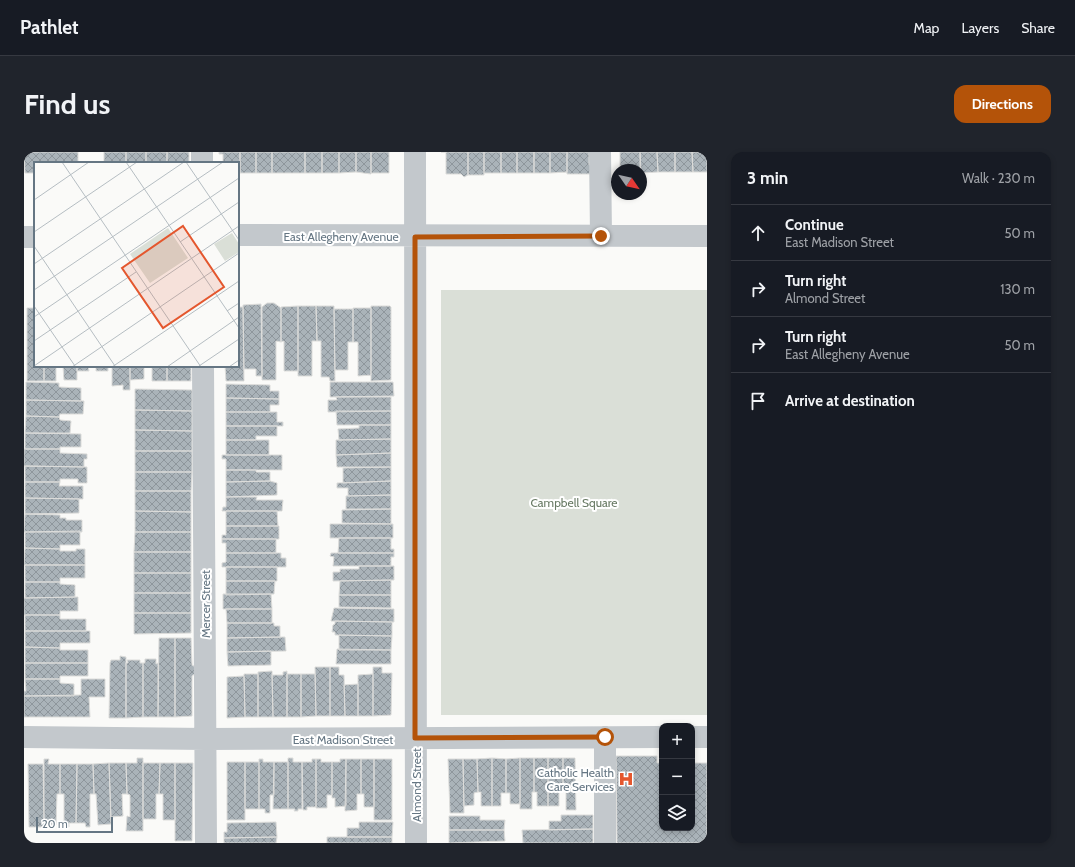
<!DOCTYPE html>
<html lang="en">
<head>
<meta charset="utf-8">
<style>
	:root { --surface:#171b24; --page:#20242c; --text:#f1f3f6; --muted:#9ea1a6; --line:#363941; --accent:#b45309 }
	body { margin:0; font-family:Cabin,sans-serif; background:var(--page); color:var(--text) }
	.controls { position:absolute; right:12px; bottom:12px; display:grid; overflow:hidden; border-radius:8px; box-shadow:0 2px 6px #0003 }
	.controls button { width:36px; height:36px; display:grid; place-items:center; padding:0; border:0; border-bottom:1px solid var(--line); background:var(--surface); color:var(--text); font:20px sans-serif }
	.compass { position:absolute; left:587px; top:12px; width:36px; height:36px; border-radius:50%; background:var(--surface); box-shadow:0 2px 6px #0003; rotate:124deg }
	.scale { position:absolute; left:12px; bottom:10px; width:77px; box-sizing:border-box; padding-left:4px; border:2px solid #657683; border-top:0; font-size:11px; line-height:14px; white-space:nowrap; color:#657683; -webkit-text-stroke:3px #fff; paint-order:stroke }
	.stop { position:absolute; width:12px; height:12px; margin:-9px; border:3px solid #b45309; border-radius:50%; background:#fff }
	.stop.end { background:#b45309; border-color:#fff; box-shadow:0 1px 4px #0008 }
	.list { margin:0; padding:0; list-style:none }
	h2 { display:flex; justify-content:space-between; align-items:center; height:52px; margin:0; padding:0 16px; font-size:17px }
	h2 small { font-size:13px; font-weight:400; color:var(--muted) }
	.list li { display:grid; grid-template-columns:26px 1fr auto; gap:12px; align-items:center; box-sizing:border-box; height:56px; padding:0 16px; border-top:1px solid var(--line) }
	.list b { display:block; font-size:15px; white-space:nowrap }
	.list p { margin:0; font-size:13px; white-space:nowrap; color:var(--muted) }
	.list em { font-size:13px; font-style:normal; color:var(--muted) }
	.icon { flex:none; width:22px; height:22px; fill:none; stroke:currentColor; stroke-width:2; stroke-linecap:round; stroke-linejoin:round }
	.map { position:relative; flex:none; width:683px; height:691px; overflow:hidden; border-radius:12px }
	header { display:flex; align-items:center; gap:24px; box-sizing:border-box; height:56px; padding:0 20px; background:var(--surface); border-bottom:1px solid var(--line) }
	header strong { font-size:19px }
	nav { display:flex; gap:22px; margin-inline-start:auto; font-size:14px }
	.intro { display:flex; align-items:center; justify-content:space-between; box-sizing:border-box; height:96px; padding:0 24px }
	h1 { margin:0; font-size:28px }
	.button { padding:10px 18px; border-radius:12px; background:var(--accent); color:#fff; font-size:14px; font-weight:700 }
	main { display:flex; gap:24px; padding:0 24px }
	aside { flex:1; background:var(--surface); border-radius:12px; box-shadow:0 2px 6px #0003 }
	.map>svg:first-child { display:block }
</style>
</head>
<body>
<header>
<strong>Pathlet</strong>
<nav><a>Map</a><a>Layers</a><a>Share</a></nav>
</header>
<div class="intro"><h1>Find us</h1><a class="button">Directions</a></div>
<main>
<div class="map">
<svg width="683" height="691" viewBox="0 0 683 691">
	<defs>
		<pattern id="building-cross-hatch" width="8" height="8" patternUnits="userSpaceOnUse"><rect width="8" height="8" fill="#aab3b9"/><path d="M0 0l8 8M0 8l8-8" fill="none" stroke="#8e969c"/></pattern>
	</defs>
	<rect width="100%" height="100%" fill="#fafaf8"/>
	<path fill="#dadfd7" d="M417,138H683V563H417Z"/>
	<path fill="url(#building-cross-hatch)" stroke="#dcdcda" d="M0,0H54V11H11V21H1Z
		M80,0H102V11H80Z
		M102,0H122V11H102Z
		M122,0H143V11H122Z
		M143,0H165V11H143Z
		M195,0H216V21H214V11H199V2H195Z
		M216,0H232V21H216Z
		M232,0H248V21H232Z
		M248,0H281V21H248Z
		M281,0H298V21H281Z
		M298,0H315V21H298Z
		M315,0H332V20L315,21Z
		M332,0H347V22L332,20Z
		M347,0H365V21H347Z
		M422,0H417H444V23L440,25L437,22H422Z
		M444,0H460V23H444Z
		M460,0H477V21H460Z
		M477,0H493V21H477Z
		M493,0H510V21H493Z
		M510,0H526V21H510Z
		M526,0H543V20L526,21Z
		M543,0H570L565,1V13H567L566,22H543Z
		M596,0H616V18H596Z
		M616,0H633L634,20L617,21Z
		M633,0H651V20H634Z
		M651,0H668L669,20H651Z
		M668,0H683V20H669Z
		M243,151H250L257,156V190L252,189V228H238V155Z
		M237,152L238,224H232V217H220L219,155V153Z
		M274,154H292L293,189H288V224H274Z
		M274,154V219H260V189L257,190V155Z
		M292,154H310L311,229H306L305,225H297V189H293Z
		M347,154H366L367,155V228L347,229Z
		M214,155H219L220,229H202L201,214H214Z
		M3,156H11V214H20V229H3Z
		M329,156H347V223L334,224V190H329Z
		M310,157H329V190H324V218H311Z
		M20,214H32V229H20Z
		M39,214H53V228H40Z
		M53,214H64L65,219H53Z
		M72,214H84V219H72Z
		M88,214H106V238H99V233L88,234Z
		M106,214H120V227L106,228Z
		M128,214H143V229H128Z
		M143,214H167V229H143Z
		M2,230L35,231V235L57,236V249L2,248Z
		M306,230H369L370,244L306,245Z
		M202,232L246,233V239H255V247L202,246Z
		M111,237L168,238V259L111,258Z
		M312,245H367V259L304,260V248H313Z
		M202,246L255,247V253H246V260H202Z
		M2,248L60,249L59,262H36L35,265L2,264Z
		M111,258L168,259V279L111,278Z
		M312,259H367V273H313Z
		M202,260H253V270H259V274H202Z
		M2,264L35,265L36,268L47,269L46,281H1Z
		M335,273H367V287L315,288L314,277L335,276Z
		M202,274H253V284H232V288H202Z
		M111,278L168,279V299H111Z
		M1,281L57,282V295H36V297H1Z
		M367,287V301L312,303V288Z
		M202,288H245V303H202Z
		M0,297H36V301L63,302V307H60V315L0,314Z
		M111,299H168V320H111Z
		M367,301V315H313L312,303Z
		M198,303H258V318H202V307H198Z
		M1,314L63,315V331H54V327H36V330H1Z
		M367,315V329L319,331V316Z
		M202,318H232V320H246V329L202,330Z
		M111,320H168L167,339H111Z
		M246,329L253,331V343L202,345V330Z
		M367,329V343L324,344V336H313V331Z
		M1,330H36L35,334H59V347L1,346Z
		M111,339H167V360L111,359Z
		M367,343V357H322V344Z
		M202,345H233L232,348H259L258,359H198L199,355H202Z
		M1,346L55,347V361L1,362Z
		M367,357V372L318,371V358Z
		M111,359L167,360V380H111Z
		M202,359H253L254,374H202Z
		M1,362L36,363V366H42V368H58V380H0Z
		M306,372H369V386H306Z
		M202,374H255V387H198V383H202Z
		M56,379V393H36V397L1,396V380Z
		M111,380H167V400H110Z
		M315,386H367V397H370V401H314Z
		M198,387H252V401H202V391H198Z
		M1,396L36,397V399H52V397H61V413H0Z
		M110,400H167V421H110Z
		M202,401H257V406H262V415H198V411L202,410Z
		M307,401H370V405H367V414H309L310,405L306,404Z
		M1,413H61V426H36V430H1Z
		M335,414H370V428L309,429V420H316V417H335Z
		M202,415H253V429H202Z
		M110,421H167V441H110Z
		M367,428V443H315L316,429Z
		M202,429H251L250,442L202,443Z
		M1,430H36V432L51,433V445L1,446Z
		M110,441H167V461H110Z
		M199,442H247L248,457H199Z
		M315,443H367V456L315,455Z
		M54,445V459H36V463H0V446Z
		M310,456L370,457V470L307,469Z
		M202,457H248V471H203Z
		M110,461H167V481L110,482Z
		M1,463H36V467H62V479H1Z
		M311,469L368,470V484L311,483V480H308L309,473L311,472Z
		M203,471H250V474H256V485L203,486Z
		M1,479H66V491H36V496L1,495Z
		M315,483L368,484L367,498H315Z
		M261,485L262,499L203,500V486Z
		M135,486H151V565H134Z
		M151,486H167L168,513L173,516V520L168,524V564L151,565Z
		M1,495L36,496V498H64V511H1Z
		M313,497L367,498V512H312Z
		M247,499V513L204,514L203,500Z
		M96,504L102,505V566H85L86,511L87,508H96Z
		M121,507H132V512L134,511V565H119V511H121Z
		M103,508H116V511H119V565L102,566V511H104Z
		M1,511H64V524H36V527H1Z
		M291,515H306V564H292Z
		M306,515H315V523H320L321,564H306Z
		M349,515H358V521H368L367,563L349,564Z
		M248,519L249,565H234V520Z
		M263,519V565H249L248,523H259V520Z
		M220,522H234V565H221Z
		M263,522H277V565H263Z
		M277,522H291L292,564L277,565Z
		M349,522V564H334V523Z
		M220,524L221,565L203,566V525Z
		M1,527H36V531L50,532V544H0V539H2Z
		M57,527H81V545H65L66,565H0V544L57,543Z
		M334,532V564H321L320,533Z
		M592,604H633V611H638V676H668V611H683V691H593Z
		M113,606H119V679H102L103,664L106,665V643L103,642L102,611H113Z
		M264,606H269V610H278V657H274V659H270L271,657H264Z
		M468,606V654H457V640H454L453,607Z
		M468,606L482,607V641H477V654H468Z
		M496,606V652H486V641H482V607Z
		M496,606H510V640H508V657H496Z
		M510,606H524V654H513V640H510Z
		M524,606H539V639H535V654H524Z
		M539,606H551L552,658H542V639H539Z
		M20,607H25L24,612H36V642H33L32,673H27V668L20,669Z
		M235,607H239V610H250V643H246V661H241V657H235Z
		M288,607H292V655H283V658H279L278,610H288Z
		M292,607H297V610H308V643H303V656H292Z
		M316,607H322V654L311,655V646H308V610H316Z
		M322,607H337V642H333V658L321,659Z
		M337,607H350V655H340V642H337Z
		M350,607H368V668H350Z
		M424,607H439L440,661H426Z
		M439,607H453L454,640L450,641V653L440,654Z
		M203,610H221V668H203Z
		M221,610H235V657H221Z
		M250,610H264V657H249Z
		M85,611H102L103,642H98L99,664L87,665Z
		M85,611L87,672L74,673L72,642H70L69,612Z
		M119,611H136L135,642H132V667H119Z
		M136,611H151V668H139V642H135Z
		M151,611H169L168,689H151Z
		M4,612H19L20,669L22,675H5Z
		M36,612H53L52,671H45V675H40V642H36Z
		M53,612H69L70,642H66V675H62L61,671H52Z
		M537,663H569V677L525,678V669H537Z
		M425,664H456V668H481L480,678H425Z
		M252,670L253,685L200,686V680H203V671Z
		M335,670H369L368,685H323V676H335Z
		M569,677V691H499L498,678Z
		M425,678H480L481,689L425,691Z
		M253,685L252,691H200V686Z
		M303,685H368V691H303Z"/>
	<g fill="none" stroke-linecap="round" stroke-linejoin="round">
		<path stroke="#c3c8cc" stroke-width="22" d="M178,0V11
			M391,0L392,691
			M576,0L577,83
			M214,83L683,84
			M0,85H11
			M179,214L182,691
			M0,585L182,587L638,585
			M581,585V691
			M668,585H683"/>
	</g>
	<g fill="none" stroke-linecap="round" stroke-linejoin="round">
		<path stroke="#b45309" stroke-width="5" d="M577,84L391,85V586L581,585"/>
	</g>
	<defs>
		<g id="hospital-bare" transform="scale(1.2)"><path d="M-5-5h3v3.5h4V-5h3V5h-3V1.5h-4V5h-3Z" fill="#e4572e" stroke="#fff" stroke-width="2.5" paint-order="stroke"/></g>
	</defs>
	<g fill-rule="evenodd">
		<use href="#hospital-bare" x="602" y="627"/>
	</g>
	<g text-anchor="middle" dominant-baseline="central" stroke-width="4" stroke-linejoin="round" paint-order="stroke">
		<g font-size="12" fill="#657683" stroke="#fff">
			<text x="317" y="84">East Allegheny Avenue</text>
			<text transform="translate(181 452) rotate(-90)">Mercer Street</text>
			<text x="319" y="587">East Madison Street</text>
			<text transform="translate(392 633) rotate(-90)">Almond Street</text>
		</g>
		<g font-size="12" fill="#687a64" stroke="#fff">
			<text x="550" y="350">Campbell Square</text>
		</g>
		<g font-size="12" fill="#657683" stroke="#fff" text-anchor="end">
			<text x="590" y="620">Catholic Health<tspan x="590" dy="14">Care Services</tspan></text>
		</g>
	</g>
	<g transform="translate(10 10)">
		<rect width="205" height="205" fill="#fafaf8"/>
		<path d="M134,66L154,96L116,121L96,92ZM198,71L205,82V90L191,99L180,82Z" fill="#dadfd7"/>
		<path fill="none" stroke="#b5bdc2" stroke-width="1" d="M28,0L167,205M92,0L205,166M152,0L205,78M0,38L55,0M0,70L103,0M146,80L205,40M0,84L81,204M0,102L150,0M0,128L189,0M0,144L41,204M193,149L205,141M0,155L205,16M0,179L102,110M0,204L205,64M165,204L205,177M38,205L205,91M78,205L205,119M133,205L205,155M195,205L205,198"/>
		<path fill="#e4572e" fill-opacity="0.15" stroke="#e4572e" stroke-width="2" d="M149,64L190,125L129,166L88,106Z"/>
		<rect width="205" height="205" fill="none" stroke="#657683" stroke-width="2"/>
	</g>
</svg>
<div class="controls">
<button>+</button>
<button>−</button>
<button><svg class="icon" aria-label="layers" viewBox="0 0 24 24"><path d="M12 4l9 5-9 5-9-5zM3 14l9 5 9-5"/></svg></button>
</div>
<svg class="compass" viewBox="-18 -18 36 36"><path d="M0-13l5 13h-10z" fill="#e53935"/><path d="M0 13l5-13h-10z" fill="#9ea1a6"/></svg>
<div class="scale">20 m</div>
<div class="stop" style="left:581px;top:585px"></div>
<div class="stop end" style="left:577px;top:84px"></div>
</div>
<aside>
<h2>3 min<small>Walk · 230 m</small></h2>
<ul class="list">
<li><svg class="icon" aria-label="ahead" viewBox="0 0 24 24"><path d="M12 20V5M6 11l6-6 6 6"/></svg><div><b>Continue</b><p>East Madison Street</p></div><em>50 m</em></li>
<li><svg class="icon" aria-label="right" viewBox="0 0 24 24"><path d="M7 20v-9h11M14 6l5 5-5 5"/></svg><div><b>Turn right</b><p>Almond Street</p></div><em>130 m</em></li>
<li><svg class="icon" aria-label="right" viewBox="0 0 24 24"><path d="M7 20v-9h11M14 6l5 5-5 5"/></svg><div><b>Turn right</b><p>East Allegheny Avenue</p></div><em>50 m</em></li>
<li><svg class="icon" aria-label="arrive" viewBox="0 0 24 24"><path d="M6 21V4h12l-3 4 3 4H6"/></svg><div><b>Arrive at destination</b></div></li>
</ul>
</aside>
</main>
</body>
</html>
